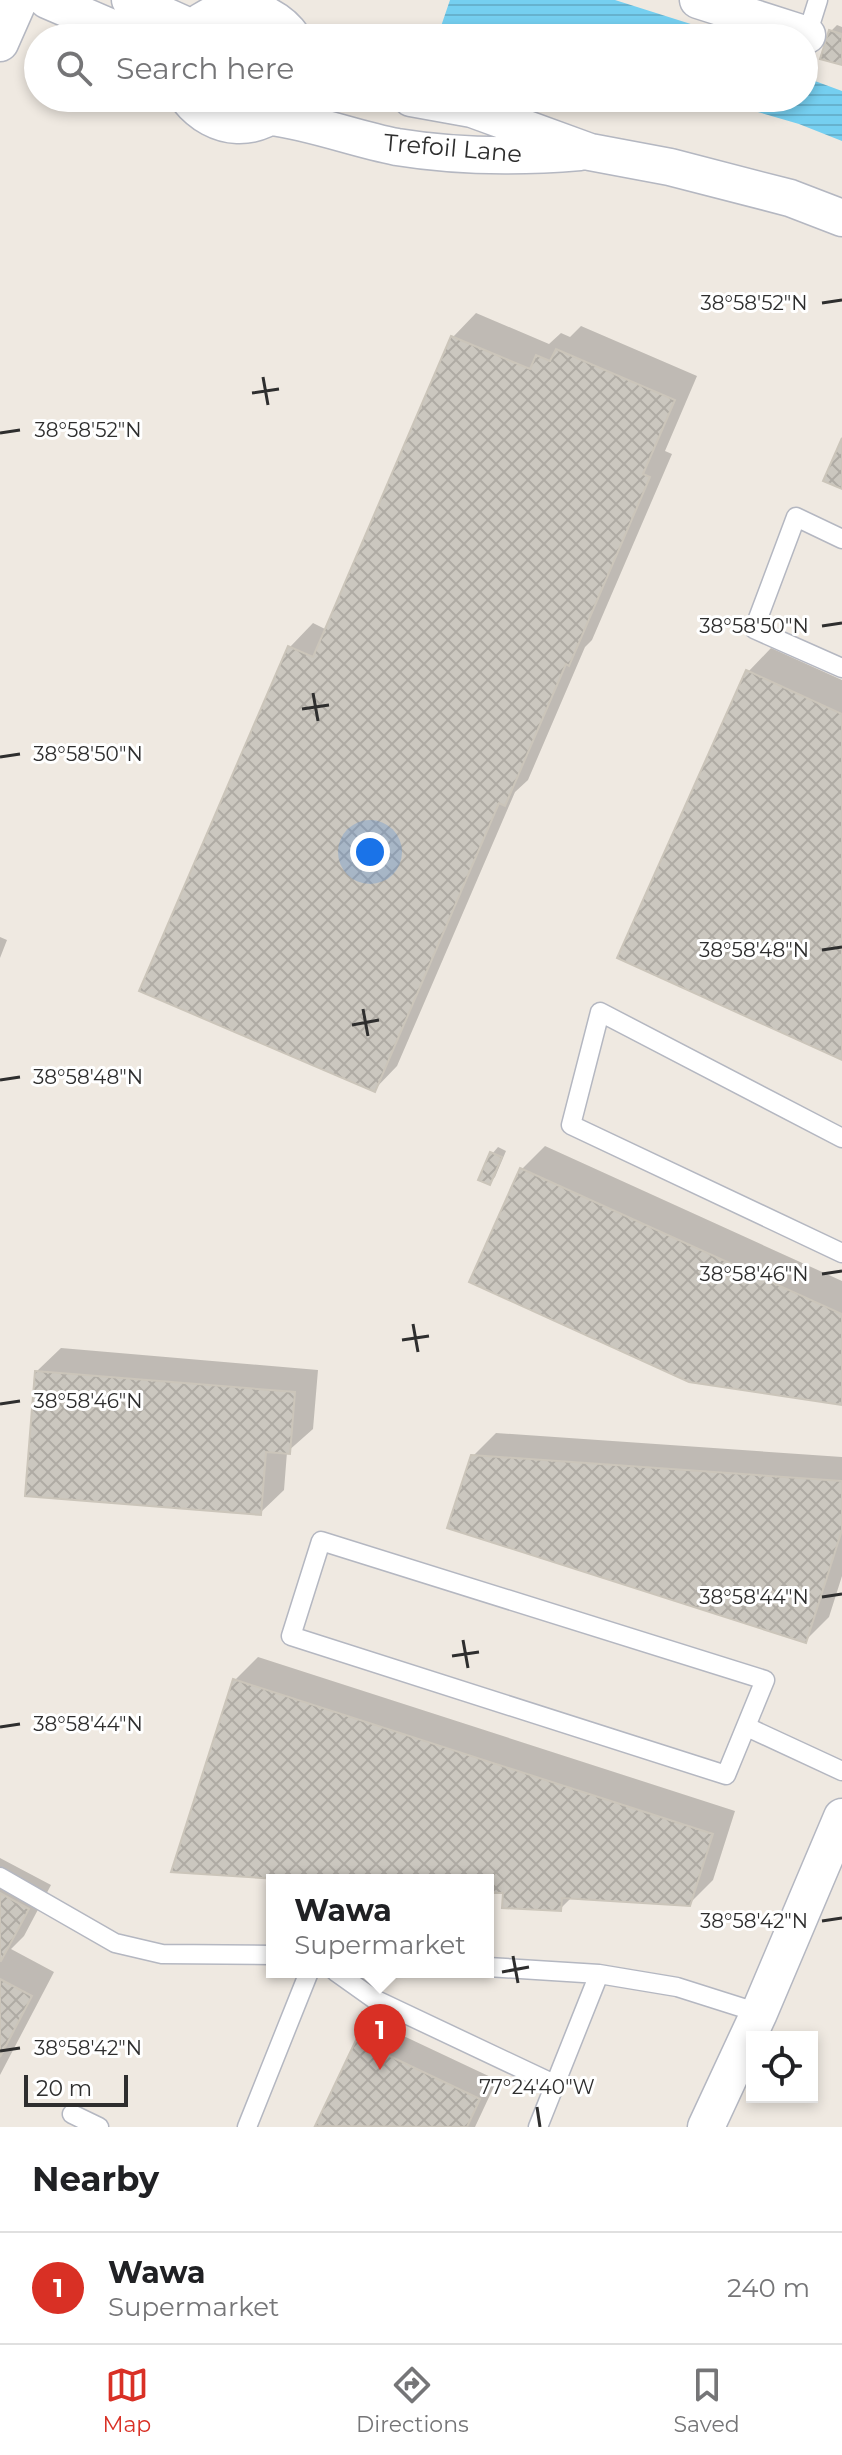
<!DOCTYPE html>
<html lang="en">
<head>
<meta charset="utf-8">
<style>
	:root { --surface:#fff; --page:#f6f6f6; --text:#202124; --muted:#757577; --line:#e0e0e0; --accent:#d93025 }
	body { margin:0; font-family:Montserrat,sans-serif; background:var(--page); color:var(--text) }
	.controls { position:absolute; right:24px; bottom:24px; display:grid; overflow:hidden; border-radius:0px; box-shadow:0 4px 12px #0003 }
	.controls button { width:72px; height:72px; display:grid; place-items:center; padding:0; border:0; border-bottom:2px solid var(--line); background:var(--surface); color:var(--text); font:40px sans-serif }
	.scale { position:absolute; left:24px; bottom:20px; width:104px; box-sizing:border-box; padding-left:8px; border:4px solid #2e2e2e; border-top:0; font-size:22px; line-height:28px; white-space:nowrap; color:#2e2e2e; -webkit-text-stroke:6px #fff; paint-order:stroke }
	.you { position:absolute; left:370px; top:852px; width:28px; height:28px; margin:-20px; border:6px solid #fff; border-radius:50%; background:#1a73e8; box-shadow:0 0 0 12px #1a73e833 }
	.badge { display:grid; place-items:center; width:52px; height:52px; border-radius:50%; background:var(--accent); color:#fff; font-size:26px; font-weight:700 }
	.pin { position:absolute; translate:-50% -66px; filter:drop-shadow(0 2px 4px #0008) }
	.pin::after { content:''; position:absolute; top:42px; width:28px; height:24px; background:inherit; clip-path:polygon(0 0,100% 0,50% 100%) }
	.popup { position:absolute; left:266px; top:1874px; width:228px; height:104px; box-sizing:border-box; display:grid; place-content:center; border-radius:0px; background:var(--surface); filter:drop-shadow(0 2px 6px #0005); font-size:26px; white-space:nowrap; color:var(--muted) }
	.popup b { font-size:30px; color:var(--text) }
	.popup::after { content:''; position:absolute; left:50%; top:100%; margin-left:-16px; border:16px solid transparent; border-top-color:var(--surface) }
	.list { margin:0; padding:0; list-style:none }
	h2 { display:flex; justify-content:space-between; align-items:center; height:104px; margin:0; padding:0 32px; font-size:34px }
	h2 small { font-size:26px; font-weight:400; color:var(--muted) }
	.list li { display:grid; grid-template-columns:52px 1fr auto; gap:24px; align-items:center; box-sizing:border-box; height:112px; padding:0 32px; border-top:2px solid var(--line) }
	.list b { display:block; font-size:30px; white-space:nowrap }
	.list p { margin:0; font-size:26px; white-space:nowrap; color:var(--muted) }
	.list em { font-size:26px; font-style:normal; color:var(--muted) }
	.icon { flex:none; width:44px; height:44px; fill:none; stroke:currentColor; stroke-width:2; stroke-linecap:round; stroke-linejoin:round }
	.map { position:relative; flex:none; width:842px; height:2127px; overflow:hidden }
	.search { position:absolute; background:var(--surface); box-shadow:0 4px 12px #0003; left:24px; right:24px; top:24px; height:88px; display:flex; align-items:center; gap:20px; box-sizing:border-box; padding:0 28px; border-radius:44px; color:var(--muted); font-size:30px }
	.sheet { height:216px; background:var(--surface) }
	nav { display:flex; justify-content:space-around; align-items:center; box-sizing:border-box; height:112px; border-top:2px solid var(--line); background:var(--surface); font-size:22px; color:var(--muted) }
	nav a { display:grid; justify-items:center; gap:4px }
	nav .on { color:var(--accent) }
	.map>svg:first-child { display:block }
</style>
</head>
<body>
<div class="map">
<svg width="842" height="2127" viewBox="0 0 842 2127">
	<defs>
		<pattern id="water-rules" width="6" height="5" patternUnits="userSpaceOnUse" patternTransform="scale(2)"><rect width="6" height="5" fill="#75cff0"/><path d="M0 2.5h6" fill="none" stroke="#66b2ce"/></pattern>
		<pattern id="building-cross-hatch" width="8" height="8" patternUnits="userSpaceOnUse" patternTransform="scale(2)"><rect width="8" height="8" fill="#cbc7bf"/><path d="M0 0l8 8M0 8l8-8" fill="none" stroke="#afaba4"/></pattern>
	</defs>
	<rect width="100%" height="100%" fill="#efe9e1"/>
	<path fill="url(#water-rules)" d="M450,0H615L735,38H437Z
		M804,77L842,91V141L799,124L710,98H804Z"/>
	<path fill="#0003" d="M837,25L842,27V63L831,31Z
		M476,313L549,344L561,333L570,337L581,326L697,376L665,451L672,454L592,640L585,647L528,780L515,792L397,1066L374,1090L290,647L313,623L327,630L453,337Z
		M771,648L842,680V1057L748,672Z
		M0,937L7,940L0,958Z
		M545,1146L842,1281V1403L522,1169Z
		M498,1147L506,1151L495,1177L489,1183L492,1154Z
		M61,1348L318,1370L313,1429L287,1452L284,1490L260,1513L37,1371Z
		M496,1433L842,1457V1576L829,1617L805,1641L473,1456Z
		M258,1657L735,1811L713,1880L689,1904L573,1896L560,1909L505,1892L488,1891V1880H325L235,1680Z
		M0,1858L51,1885L24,1936L11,1949L54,1972L0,2075Z
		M376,2023L497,2080L475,2127L318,2125L358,2041Z"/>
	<path fill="url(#building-cross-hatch)" stroke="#cbc5ba" stroke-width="2" d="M829,30L842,34V65L820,59Z
		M451,336L530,369L536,355L550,361L556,349L675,400L643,474L650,477L569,666L566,664L505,806L499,803L375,1092L139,991L288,646L313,657Z
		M842,438V489L823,481Z
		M746,670L842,714V1060L617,958Z
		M490,1152L502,1157L490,1185L478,1180Z
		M520,1168L842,1314V1405L689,1382L469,1282Z
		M35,1371L295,1392L290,1454L266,1452L261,1515L25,1496Z
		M471,1455L842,1481V1530L806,1643L447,1528Z
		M233,1679L713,1834L690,1906L562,1898L561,1911L502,1908L503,1893H488V1880H294L171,1872Z
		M0,1893L29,1909L1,1961H0Z
		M0,1979L32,1996L0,2057Z
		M356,2040L480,2099L467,2127L315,2126Z"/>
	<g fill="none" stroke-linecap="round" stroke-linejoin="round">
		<g stroke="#b4b7c1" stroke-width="21">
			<path id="service" d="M807,35L818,0
				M842,539L796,517L754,629L842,668
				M842,1138L600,1012L571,1125L842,1253
				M321,1541L765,1680L726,1775L291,1636Z
				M747,1727L842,1771
				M0,1877L115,1943L162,1954L272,1955
				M488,1967L599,1974
				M336,1972L374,1999L556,2085
				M72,2114L99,2127
				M247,2127L309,1972
				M538,2127L599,1974L677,1987L759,2013"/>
		</g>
		<g stroke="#b4b7c1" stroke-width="39">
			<path id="minor" d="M47,0L135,38
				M130,0L192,28
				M698,0L807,35
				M184,38C213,0 267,0 293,38
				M0,43L19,0
				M188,98C215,132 259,135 288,101
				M411,98L472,109L590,152L670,167L790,198L842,218
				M272,117C315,123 355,139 397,147C458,157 519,157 580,152
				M706,2127L759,2013L842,1817"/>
		</g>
		<use href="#service" stroke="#fff" stroke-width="18"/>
		<use href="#minor" stroke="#fff" stroke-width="36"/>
	</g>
	<path fill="none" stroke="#2e2e2e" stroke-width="3" d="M822,303L842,300M263,377L268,405M252,393L279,389M0,433L20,430M822,626L842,623M313,693L318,721M302,709L329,705M0,757L20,754M822,950L842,947M363,1009L368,1036M352,1025L379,1020M0,1080L20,1077M822,1274L842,1271M413,1324L418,1352M402,1340L429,1336M0,1404L20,1401M822,1597L842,1594M463,1640L468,1668M452,1656L479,1652M0,1727L20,1724M822,1921L842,1918M513,1956L518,1983M502,1972L529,1967M0,2051L20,2048M537,2107L540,2127"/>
	<g text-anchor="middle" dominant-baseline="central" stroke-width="6" stroke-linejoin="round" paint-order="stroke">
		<g font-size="24" fill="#2e2e2e" stroke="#fff">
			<text transform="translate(453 148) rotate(5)">Trefoil Lane</text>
		</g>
	</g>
	<g font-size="20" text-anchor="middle" fill="#2e2e2e" stroke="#fff" stroke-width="6" stroke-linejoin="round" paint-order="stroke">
		<text x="754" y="310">38°58'52"N</text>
		<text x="88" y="437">38°58'52"N</text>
		<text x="754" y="633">38°58'50"N</text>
		<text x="88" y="761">38°58'50"N</text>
		<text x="754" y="957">38°58'48"N</text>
		<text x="88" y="1084">38°58'48"N</text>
		<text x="754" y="1281">38°58'46"N</text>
		<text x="88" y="1408">38°58'46"N</text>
		<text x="754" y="1604">38°58'44"N</text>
		<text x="88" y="1731">38°58'44"N</text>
		<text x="754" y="1928">38°58'42"N</text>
		<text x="88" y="2055">38°58'42"N</text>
		<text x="537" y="2094">77°24'40"W</text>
	</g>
</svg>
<div class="controls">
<button><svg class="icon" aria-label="locate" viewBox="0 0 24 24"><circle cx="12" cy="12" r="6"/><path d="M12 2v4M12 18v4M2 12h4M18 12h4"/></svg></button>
</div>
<div class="scale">20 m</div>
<div class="you"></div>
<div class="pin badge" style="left:380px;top:2070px">1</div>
<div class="popup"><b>Wawa</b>Supermarket</div>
<div class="search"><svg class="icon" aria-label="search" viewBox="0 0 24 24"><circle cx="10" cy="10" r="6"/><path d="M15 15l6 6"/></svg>Search here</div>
</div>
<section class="sheet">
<h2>Nearby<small></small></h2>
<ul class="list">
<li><span class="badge">1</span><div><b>Wawa</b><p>Supermarket</p></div><em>240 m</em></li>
</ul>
</section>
<nav>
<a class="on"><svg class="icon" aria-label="map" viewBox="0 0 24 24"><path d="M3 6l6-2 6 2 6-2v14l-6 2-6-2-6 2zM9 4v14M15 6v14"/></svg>Map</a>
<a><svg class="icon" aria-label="directions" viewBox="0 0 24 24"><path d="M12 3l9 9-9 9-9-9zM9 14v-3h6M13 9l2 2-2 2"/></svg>Directions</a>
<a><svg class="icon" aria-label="saved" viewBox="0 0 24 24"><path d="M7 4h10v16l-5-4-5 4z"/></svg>Saved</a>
</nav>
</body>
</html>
